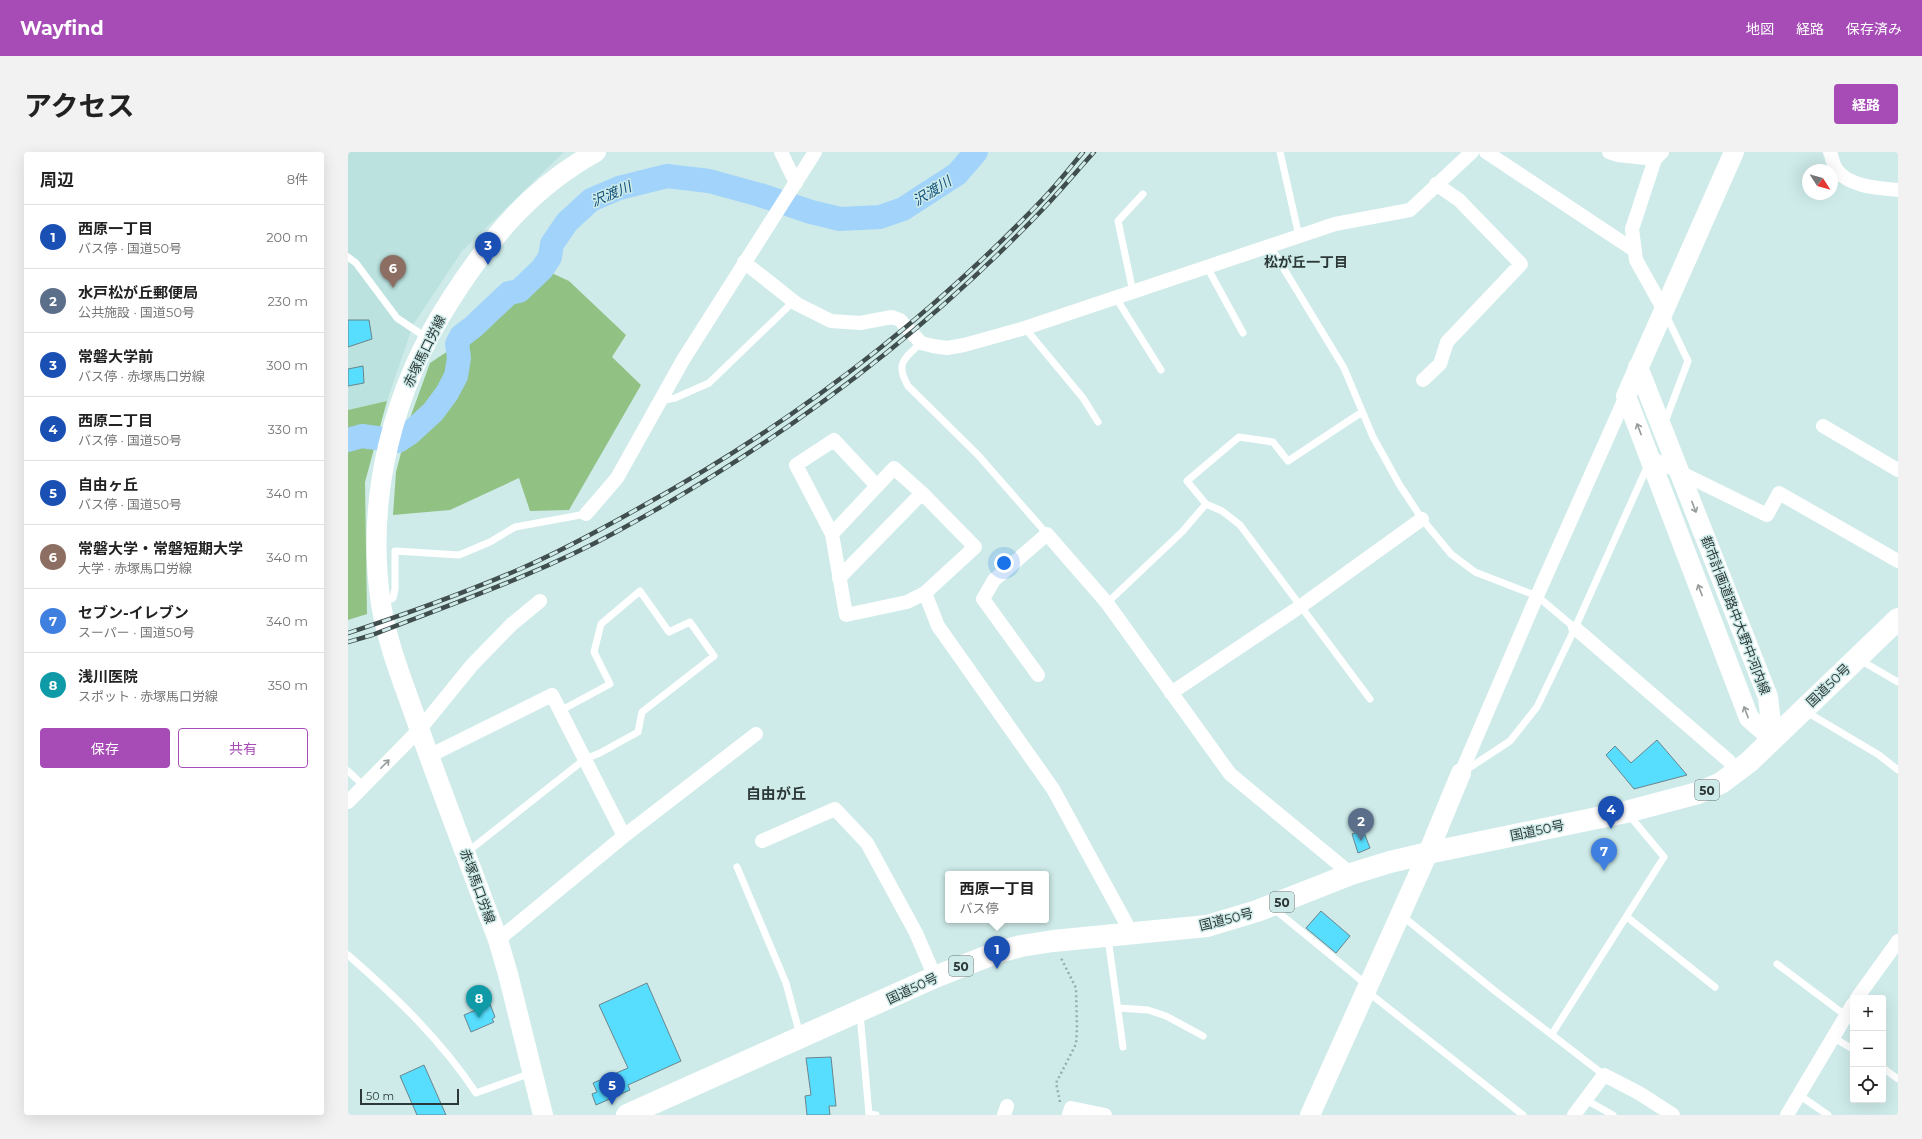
<!DOCTYPE html>
<html lang="ja">
<head>
<meta charset="utf-8">
<style>
	:root { --surface:#fff; --page:#f2f2f2; --text:#222; --muted:#767676; --line:#e0e0e0; --accent:#a74cb6 }
	body { margin:0; font-family:Montserrat,"Noto Sans JP",sans-serif; background:var(--page); color:var(--text) }
	.controls { position:absolute; right:12px; bottom:12px; display:grid; overflow:hidden; border-radius:4px; box-shadow:0 4px 16px #0002 }
	.controls button { width:36px; height:36px; display:grid; place-items:center; padding:0; border:0; border-bottom:1px solid var(--line); background:var(--surface); color:var(--text); font:20px sans-serif }
	.compass { position:absolute; left:1454px; top:12px; width:36px; height:36px; border-radius:50%; background:var(--surface); box-shadow:0 4px 16px #0002; rotate:126deg }
	.scale { position:absolute; left:12px; bottom:10px; width:99px; box-sizing:border-box; padding-left:4px; border:2px solid #2c3837; border-top:0; font-size:11px; line-height:14px; white-space:nowrap; color:#2c3837; -webkit-text-stroke:3px #ceebe9; paint-order:stroke }
	.you { position:absolute; left:656px; top:411px; width:14px; height:14px; margin:-10px; border:3px solid #fff; border-radius:50%; background:#1a73e8; box-shadow:0 0 0 6px #1a73e833 }
	.badge { display:grid; place-items:center; width:26px; height:26px; border-radius:50%; background:var(--accent); color:#fff; font-size:13px; font-weight:700 }
	.pin { position:absolute; translate:-50% -33px; filter:drop-shadow(0 1px 2px #0008) }
	.pin::after { content:''; position:absolute; top:21px; width:14px; height:12px; background:inherit; clip-path:polygon(0 0,100% 0,50% 100%) }
	.popup { position:absolute; left:597px; top:719px; width:104px; height:52px; box-sizing:border-box; display:grid; place-content:center; border-radius:4px; background:var(--surface); filter:drop-shadow(0 1px 3px #0005); font-size:13px; white-space:nowrap; color:var(--muted) }
	.popup b { font-size:15px; color:var(--text) }
	.popup::after { content:''; position:absolute; left:50%; top:100%; margin-left:-8px; border:8px solid transparent; border-top-color:var(--surface) }
	.list { margin:0; padding:0; list-style:none }
	h2 { display:flex; justify-content:space-between; align-items:center; height:52px; margin:0; padding:0 16px; font-size:17px }
	h2 small { font-size:13px; font-weight:400; color:var(--muted) }
	.list li { display:grid; grid-template-columns:26px 1fr auto; gap:12px; align-items:center; box-sizing:border-box; height:64px; padding:0 16px; border-top:1px solid var(--line) }
	.list b { display:block; font-size:15px; white-space:nowrap }
	.list p { margin:0; font-size:13px; white-space:nowrap; color:var(--muted) }
	.list em { font-size:13px; font-style:normal; color:var(--muted) }
	.actions { display:flex; gap:8px; padding:12px 16px }
	.actions a { flex:1; padding:9px 0; border:1px solid var(--accent); border-radius:4px; text-align:center; font-size:14px; color:var(--accent) }
	.actions .main { background:var(--accent); color:#fff }
	.icon { flex:none; width:22px; height:22px; fill:none; stroke:currentColor; stroke-width:2; stroke-linecap:round; stroke-linejoin:round }
	.map { position:relative; flex:none; width:1550px; height:963px; overflow:hidden; border-radius:4px }
	header { display:flex; align-items:center; gap:24px; box-sizing:border-box; height:56px; padding:0 20px; background:var(--accent); color:#fff }
	header strong { font-size:19px }
	nav { display:flex; gap:22px; margin-inline-start:auto; font-size:14px }
	.intro { display:flex; align-items:center; justify-content:space-between; box-sizing:border-box; height:96px; padding:0 24px }
	h1 { margin:0; font-size:28px }
	.button { padding:10px 18px; border-radius:4px; background:var(--accent); color:#fff; font-size:14px; font-weight:700 }
	main { display:flex; gap:24px; padding:0 24px }
	aside { flex:1; background:var(--surface); border-radius:4px; box-shadow:0 4px 16px #0002 }
	.map>svg:first-child { display:block }
</style>
</head>
<body>
<header>
<strong>Wayfind</strong>
<nav><a>地図</a><a>経路</a><a>保存済み</a></nav>
</header>
<div class="intro"><h1>アクセス</h1><a class="button">経路</a></div>
<main>
<aside>
<h2>周辺<small>8件</small></h2>
<ul class="list">
<li><span class="badge" style="background:#1a4fb4">1</span><div><b>西原一丁目</b><p>バス停 · 国道50号</p></div><em>200 m</em></li>
<li><span class="badge" style="background:#5c6f8a">2</span><div><b>水戸松が丘郵便局</b><p>公共施設 · 国道50号</p></div><em>230 m</em></li>
<li><span class="badge" style="background:#1a4fb4">3</span><div><b>常磐大学前</b><p>バス停 · 赤塚馬口労線</p></div><em>300 m</em></li>
<li><span class="badge" style="background:#1a4fb4">4</span><div><b>西原二丁目</b><p>バス停 · 国道50号</p></div><em>330 m</em></li>
<li><span class="badge" style="background:#1a4fb4">5</span><div><b>自由ヶ丘</b><p>バス停 · 国道50号</p></div><em>340 m</em></li>
<li><span class="badge" style="background:#8d6e63">6</span><div><b>常磐大学・常磐短期大学</b><p>大学 · 赤塚馬口労線</p></div><em>340 m</em></li>
<li><span class="badge" style="background:#3f7fe0">7</span><div><b>セブン-イレブン</b><p>スーパー · 国道50号</p></div><em>340 m</em></li>
<li><span class="badge" style="background:#0f9aa8">8</span><div><b>浅川医院</b><p>スポット · 赤塚馬口労線</p></div><em>350 m</em></li>
</ul>
<div class="actions"><a class="main">保存</a><a>共有</a></div>
</aside>
<div class="map">
<svg width="1550" height="963" viewBox="0 0 1550 963">
	<rect width="100%" height="100%" fill="#ceebe9"/>
	<path fill="#bbe2df" d="M0,0H216L114,99L65,173L39,249L0,258Z"/>
	<path fill="#92c184" d="M197,118L221,129L278,183L264,205L293,233L221,358L182,359L171,326L102,358L45,363L48,320L62,266L82,211L142,171Z
		M39,249L17,330L19,462L0,468V258Z"/>
	<g fill="none" stroke-linecap="round" stroke-linejoin="round">
		<path stroke="#a2d3fa" stroke-width="24" d="M0,288L14,284L50,289L62,281L85,260L99,241L108,224L111,206L109,192L113,184L125,175L161,141L171,139L194,117L202,105L204,92L219,70L243,48L271,36L319,24L361,29L412,43L463,60L492,67L532,65L555,57L609,22L628,0"/>
	</g>
	<path fill="#57deff" stroke="#6b848b" d="M0,168H21L24,187L0,195Z
		M15,214L16,231L0,234V217Z
		M1309,588L1339,623L1286,637L1258,603L1267,594L1283,611Z
		M1015,678L1022,696L1010,701L1004,682Z
		M973,759L1002,784L988,801L958,776Z
		M299,831L333,909L280,933L282,938L248,953L244,942L249,940L245,931L280,916L251,853Z
		M142,852L147,865L144,867L146,870L123,880L116,863Z
		M483,905L488,954H481L482,963H459L457,944L463,943L458,906Z
		M76,913L98,963H69L52,924Z"/>
	<g fill="none" stroke-linecap="round" stroke-linejoin="round">
		<path stroke="#96adac" stroke-width="2.5" stroke-dasharray="2 3" stroke-linecap="butt" d="M712,950L708,931L728,892L729,876L728,836L712,804"/>
		<path stroke="#fff" stroke-width="7" d="M932,0L951,84
			M922,94L996,216L1025,285L1051,332L1074,367L1103,402L1127,420L1189,444L1227,476
			M0,105L8,111L49,166L79,186
			M859,115L895,181
			M785,140L770,69L795,42
			M768,146L813,218
			M677,176L735,246L750,270
			M573,191C556,207 547,211 560,234L630,303L699,382
			M312,249L327,246L361,231L446,149
			M1317,270L1340,209L1318,163
			M858,352L874,359L892,373L1022,547
			M35,451L45,446L47,437V399L111,403L142,390L167,375L238,362
			M759,451L834,380L858,352L839,329L891,285L925,290L940,309L1014,260
			M1512,508L1550,530
			M1457,559L1531,603L1550,618
			M0,619L16,634
			M1115,620L1162,589L1189,555L1227,476L1300,313
			M118,701L237,607L252,601L290,580L294,560L366,504L342,470L321,480L292,439L253,472L246,500L262,532L212,559
			M389,715L438,831L452,883
			M925,756L1019,833
			M1053,763L1147,839L1256,923
			M1279,765L1367,835
			M760,786L775,895
			M0,803C48,845 93,888 128,941L183,921
			M1429,812L1497,863
			M1020,840L1175,963
			M771,856L800,858L818,864L855,884
			M512,862L521,962L528,963
			M1204,882L1316,705L1281,663
			M1486,886L1505,897
			M1535,916L1550,927
			M1451,943L1480,963
			M1238,948L1265,963"/>
		<path stroke="#fff" stroke-width="14" d="M433,0L448,31
			M1138,0L1286,98
			M1261,0L1270,3L1307,7
			M1314,0L1307,7L1284,77L1288,108L1316,158
			M1482,0C1484,5 1485,13 1489,18C1501,35 1531,36 1550,38
			M396,110L449,152L483,169L512,171L544,165L552,168L573,191L585,194L599,196L616,193L677,176L987,72L1062,58L1124,0
			M1075,228L1092,212L1099,190L1173,112L1111,48L1088,32
			M1475,274L1550,318
			M1303,306L1419,363L1431,341L1550,409
			M238,362L269,326L335,208L467,0
			M484,382L448,313L486,288L529,334
			M491,426L574,341
			M577,441L559,450L498,463L484,382L546,316L574,341L627,395L577,441L590,474L705,637L784,782
			M1227,476L1381,609L1388,621
			M690,523L635,447L646,428L699,382L759,451L882,622L1003,722
			M823,541L953,454L1074,367
			M81,604L204,543L276,684
			M1113,621L1189,444L1278,244
			M0,650L72,577L124,513L164,472L192,449
			M414,689L487,657L519,691L568,781L587,825
			M150,788L276,684L408,582
			M1509,846L1550,789
			M656,963L659,954
			M721,963L723,956L757,963
			M1226,963L1256,923L1291,941L1325,963
			M1439,963L1505,852"/>
		<path stroke="#fff" stroke-width="20" d="M1386,0L1278,244L1401,566L1425,587
			M1290,215L1420,545L1425,587
			M195,963L160,822L150,788C124,718 97,649 72,579C58,537 40,496 33,452C17,345 45,237 103,147C143,85 183,36 248,0
			M962,963L1080,701L1113,621"/>
		<path stroke="#fff" stroke-width="22" d="M279,963L587,825L650,800L673,794L705,789L859,774L909,759L1003,722L1042,710L1080,701L1278,660L1350,641L1373,631L1401,610L1550,467"/>
		<g stroke="#404e4d" stroke-width="4.5">
			<path id="rail" d="M0,481C58,462 116,441 172,417C213,399 252,378 291,356C439,275 575,172 691,51C707,35 721,17 735,0
				M0,490L24,483C106,451 191,422 268,380C427,294 571,187 696,56C713,38 729,19 746,0"/>
		</g>
		<use href="#rail" stroke="#ceebe9" stroke-width="3" stroke-dasharray="9" stroke-linecap="butt"/>
	</g>
	<defs><path id="oneway-shaft" d="M-6 0H5M1.5-3L5.5 0L1.5 3" fill="none" stroke-width="1.6" stroke-linecap="round" stroke-linejoin="round"/></defs>
	<g stroke="#969c9b">
		<use href="#oneway-shaft" transform="translate(1291 277) rotate(-111)"/>
		<use href="#oneway-shaft" transform="translate(1346 355) rotate(69)"/>
		<use href="#oneway-shaft" transform="translate(1352 438) rotate(-111)"/>
		<use href="#oneway-shaft" transform="translate(1398 560) rotate(-111)"/>
		<use href="#oneway-shaft" transform="translate(37 612) rotate(-45)"/>
	</g>
	<g text-anchor="middle" dominant-baseline="central" stroke-width="3" stroke-linejoin="round" paint-order="stroke">
		<g fill="#ceebe9" stroke="#5d6e6c" stroke-width="1">
			<rect x="1347" y="628" width="24" height="20" rx="3"/>
			<rect x="922" y="740" width="24" height="20" rx="3"/>
			<rect x="601" y="804" width="24" height="20" rx="3"/>
		</g>
		<g font-size="12" font-weight="bold" fill="#2c3837">
			<text x="1359" y="638">50</text>
			<text x="934" y="750">50</text>
			<text x="613" y="814">50</text>
		</g>
		<g font-size="13" fill="#2c3837" stroke="#ceebe9">
			<text transform="translate(76 199) rotate(-64)">赤塚馬口労線</text>
			<text transform="translate(1388 463) rotate(69)">都市計画道路中大野中河内線</text>
			<text transform="translate(1480 533) rotate(-44)">国道50号</text>
			<text transform="translate(1189 678) rotate(-12)">国道50号</text>
			<text transform="translate(130 734) rotate(70)">赤塚馬口労線</text>
			<text transform="translate(878 767) rotate(-14)">国道50号</text>
			<text transform="translate(564 836) rotate(-25)">国道50号</text>
		</g>
		<g font-size="14" font-style="italic" fill="#11517a" stroke="#ceebe9">
			<text transform="translate(584 39) rotate(-32)">沢渡川</text>
			<text transform="translate(263 42) rotate(-23)">沢渡川</text>
		</g>
		<g font-size="14" font-weight="bold" fill="#2c3837" stroke="#ceebe9">
			<text x="958" y="110">松が丘一丁目</text>
		</g>
		<g font-size="15" font-weight="bold" fill="#2c3837" stroke="#ceebe9">
			<text x="428" y="641">自由が丘</text>
		</g>
	</g>
</svg>
<div class="controls">
<button>+</button>
<button>−</button>
<button><svg class="icon" aria-label="locate" viewBox="0 0 24 24"><circle cx="12" cy="12" r="6"/><path d="M12 2v4M12 18v4M2 12h4M18 12h4"/></svg></button>
</div>
<svg class="compass" viewBox="-18 -18 36 36"><path d="M0-13l5 13h-10z" fill="#e53935"/><path d="M0 13l5-13h-10z" fill="#767676"/></svg>
<div class="scale">50 m</div>
<div class="you"></div>
<div class="pin badge" style="left:649px;top:817px;background:#1a4fb4">1</div>
<div class="popup"><b>西原一丁目</b>バス停</div>
<div class="pin badge" style="left:1013px;top:689px;background:#5c6f8a">2</div>
<div class="pin badge" style="left:140px;top:113px;background:#1a4fb4">3</div>
<div class="pin badge" style="left:1263px;top:677px;background:#1a4fb4">4</div>
<div class="pin badge" style="left:264px;top:953px;background:#1a4fb4">5</div>
<div class="pin badge" style="left:45px;top:136px;background:#8d6e63">6</div>
<div class="pin badge" style="left:1256px;top:719px;background:#3f7fe0">7</div>
<div class="pin badge" style="left:131px;top:866px;background:#0f9aa8">8</div>
</div>
</main>
</body>
</html>
